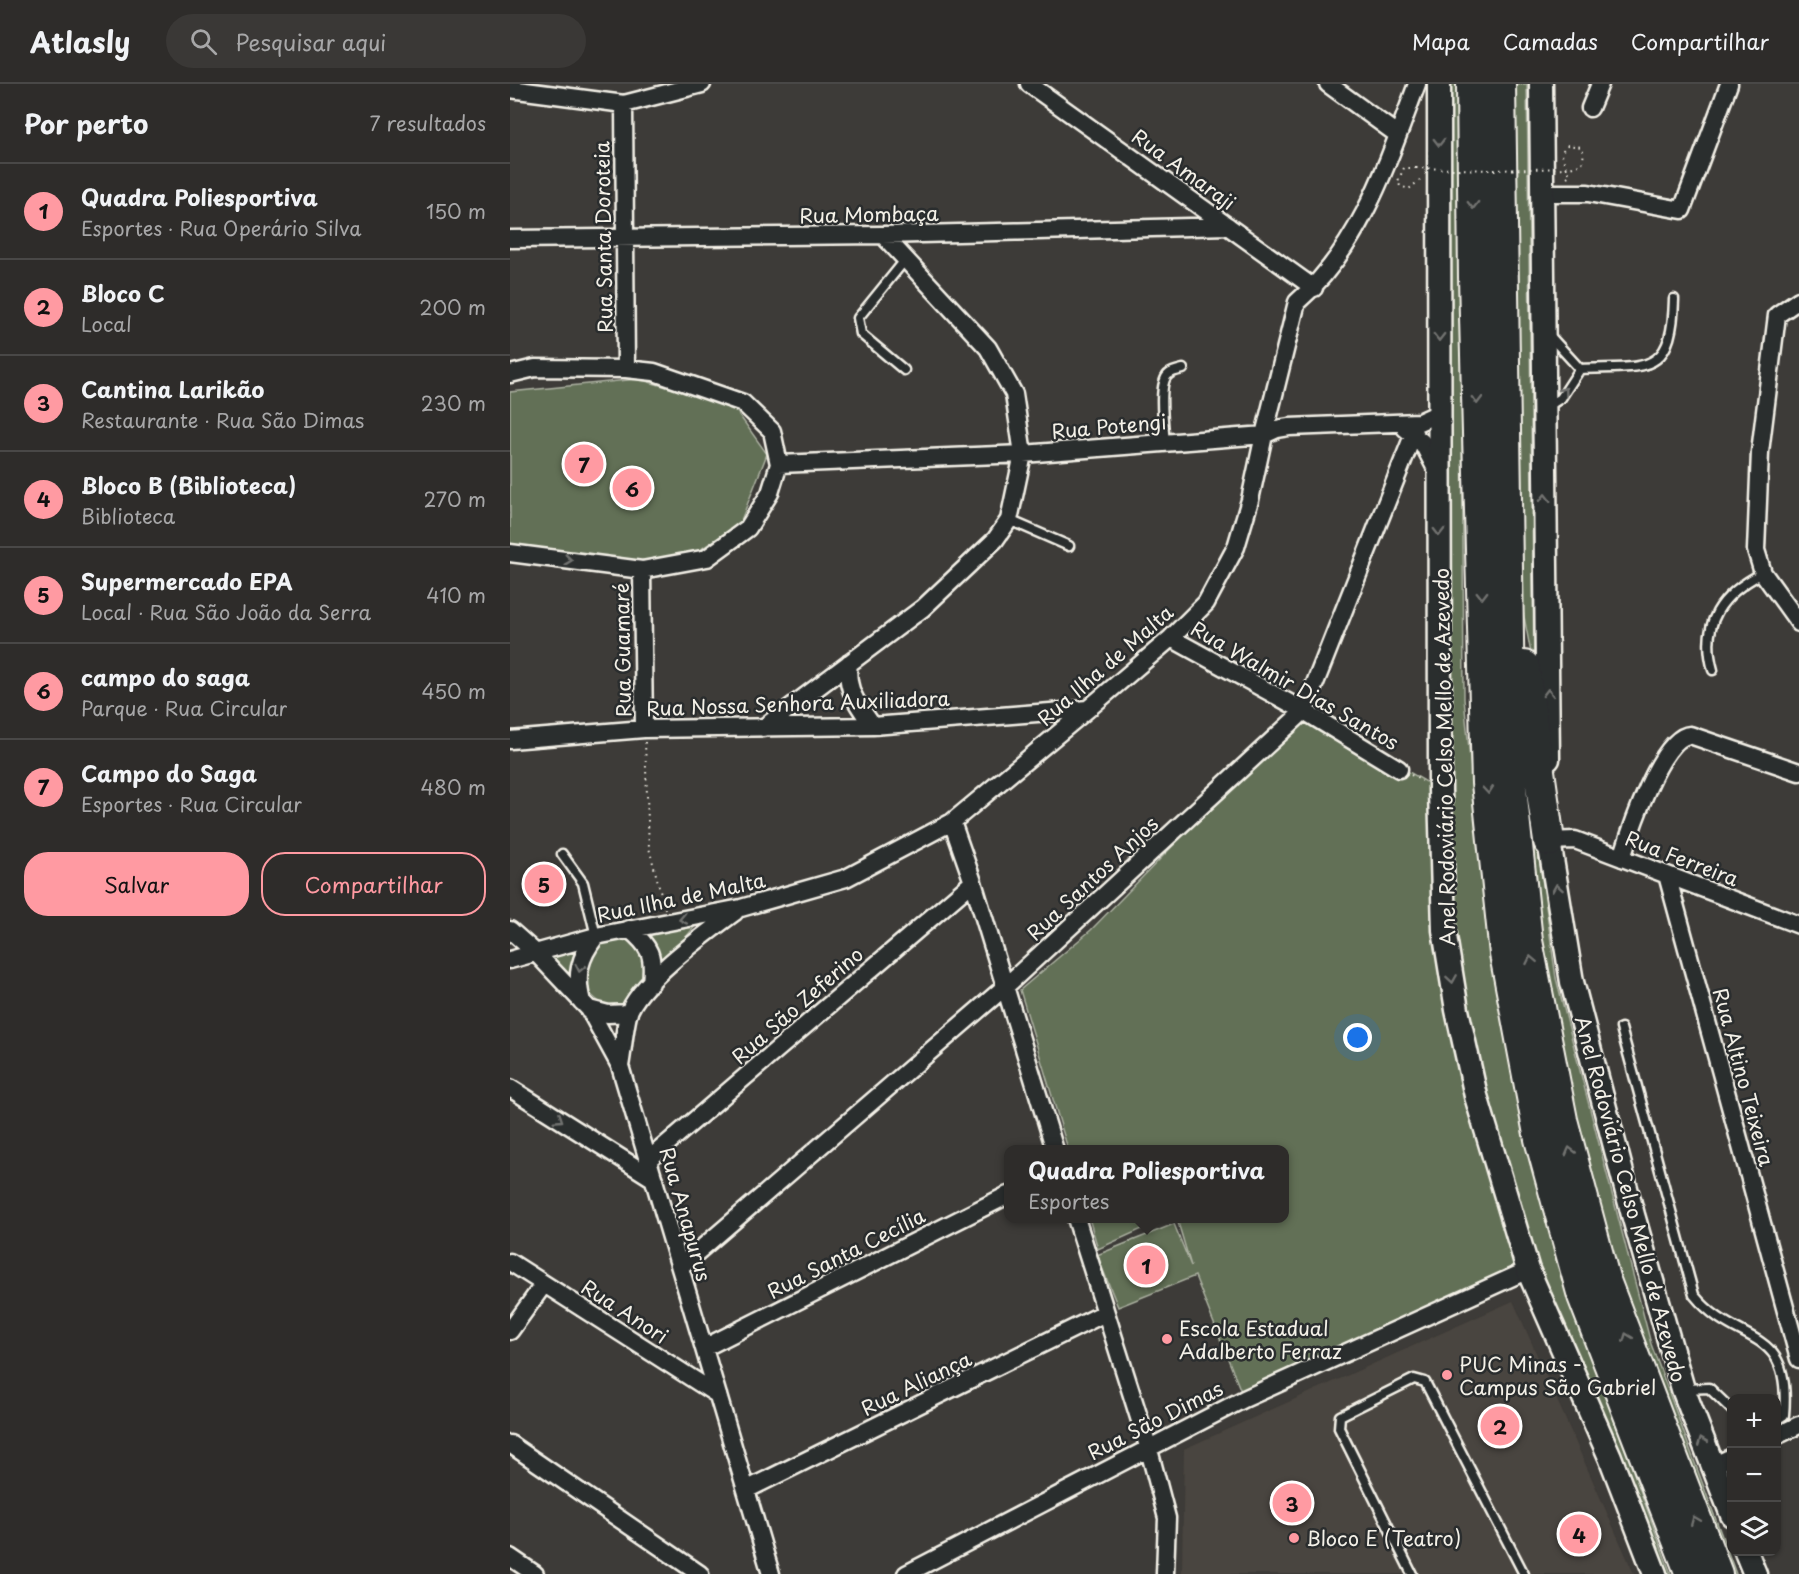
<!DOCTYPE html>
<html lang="pt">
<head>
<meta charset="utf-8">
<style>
	:root { --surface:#2e2c2a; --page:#3a3836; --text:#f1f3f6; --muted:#a7a7a8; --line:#494847; --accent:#ff9aa2 }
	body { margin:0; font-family:"Playpen Sans",sans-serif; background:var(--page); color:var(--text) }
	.controls { position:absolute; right:18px; bottom:18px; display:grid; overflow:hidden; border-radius:12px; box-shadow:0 2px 4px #0004 }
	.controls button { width:54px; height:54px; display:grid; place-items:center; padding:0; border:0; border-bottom:2px solid var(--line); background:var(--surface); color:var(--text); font:30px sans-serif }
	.you { position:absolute; left:848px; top:954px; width:21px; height:21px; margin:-15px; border:4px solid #fff; border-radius:50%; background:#1a73e8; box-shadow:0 0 0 9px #1a73e833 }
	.badge { display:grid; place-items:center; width:39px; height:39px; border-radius:50%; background:var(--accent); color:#111; font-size:20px; font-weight:700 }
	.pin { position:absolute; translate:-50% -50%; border:3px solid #fff; box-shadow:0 2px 6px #0006 }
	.popup { position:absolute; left:494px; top:1061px; width:285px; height:78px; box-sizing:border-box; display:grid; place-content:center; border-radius:12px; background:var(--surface); filter:drop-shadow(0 2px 4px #0005); font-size:20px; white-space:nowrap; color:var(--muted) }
	.popup b { font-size:22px; color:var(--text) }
	.popup::after { content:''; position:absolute; left:50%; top:100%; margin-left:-12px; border:12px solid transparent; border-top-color:var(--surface) }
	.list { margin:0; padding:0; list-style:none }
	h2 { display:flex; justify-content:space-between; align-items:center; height:78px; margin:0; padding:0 24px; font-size:26px }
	h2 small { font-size:20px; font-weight:400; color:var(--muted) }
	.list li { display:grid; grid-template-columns:39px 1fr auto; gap:18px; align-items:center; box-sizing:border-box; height:96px; padding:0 24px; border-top:2px solid var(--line) }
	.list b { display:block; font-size:22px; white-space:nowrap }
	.list p { margin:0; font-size:20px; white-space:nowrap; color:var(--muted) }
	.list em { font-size:20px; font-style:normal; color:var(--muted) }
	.actions { display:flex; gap:12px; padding:18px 24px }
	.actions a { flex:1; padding:14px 0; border:2px solid var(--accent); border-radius:24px; text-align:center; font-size:21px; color:var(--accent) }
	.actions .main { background:var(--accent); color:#111 }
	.icon { flex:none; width:33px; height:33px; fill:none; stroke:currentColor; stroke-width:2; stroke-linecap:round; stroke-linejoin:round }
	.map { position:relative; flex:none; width:1289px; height:1490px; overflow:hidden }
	header { display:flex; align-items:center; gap:36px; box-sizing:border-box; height:84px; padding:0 30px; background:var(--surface); border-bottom:2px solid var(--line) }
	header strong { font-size:28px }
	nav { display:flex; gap:33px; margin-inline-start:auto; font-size:21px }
	.search { width:420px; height:54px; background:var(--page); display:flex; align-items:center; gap:15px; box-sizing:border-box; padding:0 21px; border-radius:33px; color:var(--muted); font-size:22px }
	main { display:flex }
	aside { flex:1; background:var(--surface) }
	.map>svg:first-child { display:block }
</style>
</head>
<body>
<header>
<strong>Atlasly</strong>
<div class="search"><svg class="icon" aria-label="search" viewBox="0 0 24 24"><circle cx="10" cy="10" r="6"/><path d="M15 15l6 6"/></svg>Pesquisar aqui</div>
<nav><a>Mapa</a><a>Camadas</a><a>Compartilhar</a></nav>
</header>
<main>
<aside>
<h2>Por perto<small>7 resultados</small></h2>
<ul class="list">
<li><span class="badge">1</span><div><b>Quadra Poliesportiva</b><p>Esportes · Rua Operário Silva</p></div><em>150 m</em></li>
<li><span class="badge">2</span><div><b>Bloco C</b><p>Local</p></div><em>200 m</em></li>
<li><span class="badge">3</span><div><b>Cantina Larikão</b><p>Restaurante · Rua São Dimas</p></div><em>230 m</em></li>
<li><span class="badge">4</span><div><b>Bloco B (Biblioteca)</b><p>Biblioteca</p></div><em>270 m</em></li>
<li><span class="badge">5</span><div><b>Supermercado EPA</b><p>Local · Rua São João da Serra</p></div><em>410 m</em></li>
<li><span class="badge">6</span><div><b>campo do saga</b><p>Parque · Rua Circular</p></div><em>450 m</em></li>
<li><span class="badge">7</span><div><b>Campo do Saga</b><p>Esportes · Rua Circular</p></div><em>480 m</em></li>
</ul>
<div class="actions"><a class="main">Salvar</a><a>Compartilhar</a></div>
</aside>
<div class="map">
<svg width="1289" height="1490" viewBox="0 0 1289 1490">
	<rect width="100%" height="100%" fill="#3d3b38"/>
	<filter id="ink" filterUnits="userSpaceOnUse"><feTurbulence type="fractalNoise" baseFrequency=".0167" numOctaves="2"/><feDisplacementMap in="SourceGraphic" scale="12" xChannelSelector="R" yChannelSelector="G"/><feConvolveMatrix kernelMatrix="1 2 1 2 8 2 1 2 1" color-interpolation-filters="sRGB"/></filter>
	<g filter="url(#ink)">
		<path fill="#4a453f" d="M1003,1217L1124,1490H672L674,1365Z"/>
		<path fill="#626f57" stroke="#abb0a0" stroke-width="1.5" d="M935,0H950L954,615L980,877L1046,1178L1161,1490H1153L1070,1274L1025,1175L1018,1186L734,1315L685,1192L608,1223L587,1171L664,1140L681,1182L667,1135L774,1134V1066L558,1065L510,906L581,846L794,627L930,706Z
			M999,0H1017L1024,585L1004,480Z
			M128,295L222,321L257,370L230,439L188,467L131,479L0,462V308Z
			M1008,621L1046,894L1141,1260L1226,1490H1215L1091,1153L1022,819Z
			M186,841L149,886L130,848Z
			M119,850C129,859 131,865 134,878C140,907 123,920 96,924L79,909L72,893C87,863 85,858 119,850Z
			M76,859L65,901L29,872Z
			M579,1134H654V1135L588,1165Z"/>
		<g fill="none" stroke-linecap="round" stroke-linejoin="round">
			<g stroke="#f4f1e8" stroke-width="13">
				<path id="lane" d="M1038,250L1070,285C1136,282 1162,293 1164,215
					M394,286L351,250L348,234L396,175
					M1037,323L1051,314L1070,285
					M655,359C654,345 647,298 659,290C663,287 669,286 673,285
					M499,436L559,462
					M1203,586C1190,539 1211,510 1253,489
					M52,770L73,799L86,852
					M1111,944L1184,1211C1228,1265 1282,1239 1274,1331L1266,1336
					M1176,1305L1199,1304L1222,1326
					M902,1490L829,1344L830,1332L904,1295L915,1298L1014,1490"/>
			</g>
			<g stroke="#f4f1e8" stroke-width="21">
				<path id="street" d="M519,0L804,204
					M818,0L888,51
					M0,5L114,20L192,0
					M114,20L116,285
					M1080,24L1090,0
					M1033,109H1078L1172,126L1219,0
					M0,155L373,151L718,142
					M1289,216L1267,231L1250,368L1246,466L1253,489L1289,539
					M0,290L25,284L116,285L144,288L233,319L262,347L269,380L260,409L238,444L197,474L132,486L0,469
					M895,344L912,358L927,387
					M269,380L513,370L754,351L767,345L779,343L909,338L929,329
					M132,486L134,645
					M661,554L794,627L889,685
					M339,579C335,606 348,621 363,642
					M253,644L413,524L485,456L499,436L513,370L504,310L478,264L373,151
					M0,656L134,645L363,642L578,625
					M442,738L463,798L545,1066
					M1039,757L1065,756L1289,841
					M1112,774C1120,748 1151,652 1180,651L1289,688
					M1157,791L1289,1275
					M225,828C198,848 127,899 118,931C114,948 113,966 110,982L261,1490
					M119,845C141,863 144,872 141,899
					M0,846L27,870L79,925L110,982
					M0,876L86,852L231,824L336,794L442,738L578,625L661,554L696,519L726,463L740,416L754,351L787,218C851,163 878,77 907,0
					M72,918C65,891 69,874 86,852
					M79,925L98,930L119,929
					M0,1004L144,1095
					M138,1076L463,798
					M566,1134L638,1362L657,1434L655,1490
					M0,1178L208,1311
					M170,1183L496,902L794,627L904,349
					M0,1247L34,1200
					M194,1264L498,1111
					M1266,1352L1289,1341
					M0,1360L190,1490
					M1202,1382L1222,1373
					M236,1406L595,1229
					M0,1473L25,1490
					M396,1490L734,1315L1018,1186"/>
			</g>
			<g stroke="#f4f1e8" stroke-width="27">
				<path id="secondary" d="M929,0L930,706L934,846L947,926L966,1012L1018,1186L1100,1373L1145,1490
					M1031,0L1038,675
					M1039,741V757L1062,898L1123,1131L1173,1305L1222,1431
					M1236,1468L1245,1490"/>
			</g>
			<g stroke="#f4f1e8" stroke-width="34">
				<path id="highway" d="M962,0L964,193L977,699L995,870L1030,1055L1073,1212L1181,1490
					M990,0L1000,694L1017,857L1052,1036L1094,1194L1207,1490
					M1014,582L1039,757"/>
			</g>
			<path stroke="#f4f1e8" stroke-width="2" stroke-dasharray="1.5 4.5" stroke-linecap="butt" d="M906,84H894L888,97L890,102L899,105L911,95
				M1057,93L1060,91L1052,73L1053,66L1058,61L1071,63L1074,69L1072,80L1060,84
				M135,658L139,764L155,825
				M901,691L912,697"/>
			<use href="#lane" stroke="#2a2d2e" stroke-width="8"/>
			<use href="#street" stroke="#2a2d2e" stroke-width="16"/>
			<use href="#secondary" stroke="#2a2d2e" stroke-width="22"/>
			<use href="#highway" stroke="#2a2d2e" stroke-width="30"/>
			<path stroke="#f4f1e8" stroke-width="2" stroke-dasharray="1.5 4.5" stroke-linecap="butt" d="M906,84L982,86L1060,84"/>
		</g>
		<defs><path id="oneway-chevron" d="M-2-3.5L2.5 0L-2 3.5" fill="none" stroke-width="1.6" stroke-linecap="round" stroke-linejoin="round" transform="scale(1.5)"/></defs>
		<g stroke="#71726f">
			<use href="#oneway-chevron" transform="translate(929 58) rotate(90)"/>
			<use href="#oneway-chevron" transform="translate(963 121) rotate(89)"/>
			<use href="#oneway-chevron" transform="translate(929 253) rotate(90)"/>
			<use href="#oneway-chevron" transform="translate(1054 307) rotate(-53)"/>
			<use href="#oneway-chevron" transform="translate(967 316) rotate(89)"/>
			<use href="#oneway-chevron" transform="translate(1035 414) rotate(-90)"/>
			<use href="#oneway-chevron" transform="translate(929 448) rotate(90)"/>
			<use href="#oneway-chevron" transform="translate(58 476) rotate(7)"/>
			<use href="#oneway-chevron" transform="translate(972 511) rotate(89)"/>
			<use href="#oneway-chevron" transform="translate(1038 609) rotate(-91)"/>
			<use href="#oneway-chevron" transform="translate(978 706) rotate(85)"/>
			<use href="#oneway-chevron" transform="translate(1047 804) rotate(-99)"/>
			<use href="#oneway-chevron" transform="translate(173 835) rotate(169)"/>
			<use href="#oneway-chevron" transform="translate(1021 876) rotate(-101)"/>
			<use href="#oneway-chevron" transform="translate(70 884) rotate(101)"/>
			<use href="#oneway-chevron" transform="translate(942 895) rotate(81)"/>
			<use href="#oneway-chevron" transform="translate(49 1035) rotate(33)"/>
			<use href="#oneway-chevron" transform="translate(1060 1067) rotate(-105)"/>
			<use href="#oneway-chevron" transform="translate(1117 1253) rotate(-111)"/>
			<use href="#oneway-chevron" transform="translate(1192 1357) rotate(-111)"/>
			<use href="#oneway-chevron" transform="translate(1185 1436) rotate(-112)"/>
		</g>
	</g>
	<g fill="#ff9aa2" stroke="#2a2d2e" stroke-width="2">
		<circle cx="657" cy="1255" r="6"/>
		<circle cx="937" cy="1291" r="6"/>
		<circle cx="784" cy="1454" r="6"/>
	</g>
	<g text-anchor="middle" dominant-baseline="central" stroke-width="5" stroke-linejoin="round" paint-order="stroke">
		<g font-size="20" fill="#f4f1e8" stroke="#2a2d2e">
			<text transform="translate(674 85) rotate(36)">Rua Amaraji</text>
			<text transform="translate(359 130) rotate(-1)">Rua Mombaça</text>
			<text transform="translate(93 153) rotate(-91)">Rua Santa Doroteia</text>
			<text transform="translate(599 342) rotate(-5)">Rua Potengi</text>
			<text transform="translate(112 566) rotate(-91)">Rua Guamaré</text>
			<text transform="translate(595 581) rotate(-41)">Rua Ilha de Malta</text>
			<text transform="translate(785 601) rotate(30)">Rua Walmir Dias Santos</text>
			<text transform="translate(288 619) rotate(-2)">Rua Nossa Senhora Auxiliadora</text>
			<text transform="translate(934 673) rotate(-91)">Anel Rodoviário Celso Mello de Azevedo</text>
			<text transform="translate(1172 774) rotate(21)">Rua Ferreira</text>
			<text transform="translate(582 794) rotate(-43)">Rua Santos Anjos</text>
			<text transform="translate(171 813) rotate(-12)">Rua Ilha de Malta</text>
			<text transform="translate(287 921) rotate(-41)">Rua São Zeferino</text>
			<text transform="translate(1234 993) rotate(75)">Rua Altino Teixeira</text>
			<text transform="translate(1121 1115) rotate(75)">Anel Rodoviário Celso Mello de Azevedo</text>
			<text transform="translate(176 1130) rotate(74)">Rua Anapurus</text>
			<text transform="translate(336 1169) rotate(-27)">Rua Santa Cecília</text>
			<text transform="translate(115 1227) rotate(33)">Rua Anori</text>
			<text transform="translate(406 1299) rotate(-26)">Rua Aliança</text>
			<text transform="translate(645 1336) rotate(-27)">Rua São Dimas</text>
		</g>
		<g font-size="20" fill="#f4f1e8" stroke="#2a2d2e" text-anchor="start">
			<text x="669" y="1244">Escola Estadual<tspan x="669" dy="23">Adalberto Ferraz</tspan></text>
			<text x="949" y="1280">PUC Minas -<tspan x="949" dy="23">Campus São Gabriel</tspan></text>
			<text x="796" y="1454">Bloco E (Teatro)</text>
		</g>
	</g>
</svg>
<div class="controls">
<button>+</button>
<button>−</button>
<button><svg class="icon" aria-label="layers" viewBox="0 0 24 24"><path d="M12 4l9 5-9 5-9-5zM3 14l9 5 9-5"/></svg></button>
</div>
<div class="you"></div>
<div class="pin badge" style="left:636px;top:1181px">1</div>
<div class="popup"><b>Quadra Poliesportiva</b>Esportes</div>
<div class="pin badge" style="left:990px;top:1342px">2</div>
<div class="pin badge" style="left:782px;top:1419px">3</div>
<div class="pin badge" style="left:1069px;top:1450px">4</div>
<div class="pin badge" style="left:34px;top:800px">5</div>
<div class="pin badge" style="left:122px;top:404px">6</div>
<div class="pin badge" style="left:74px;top:380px">7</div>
</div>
</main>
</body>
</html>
